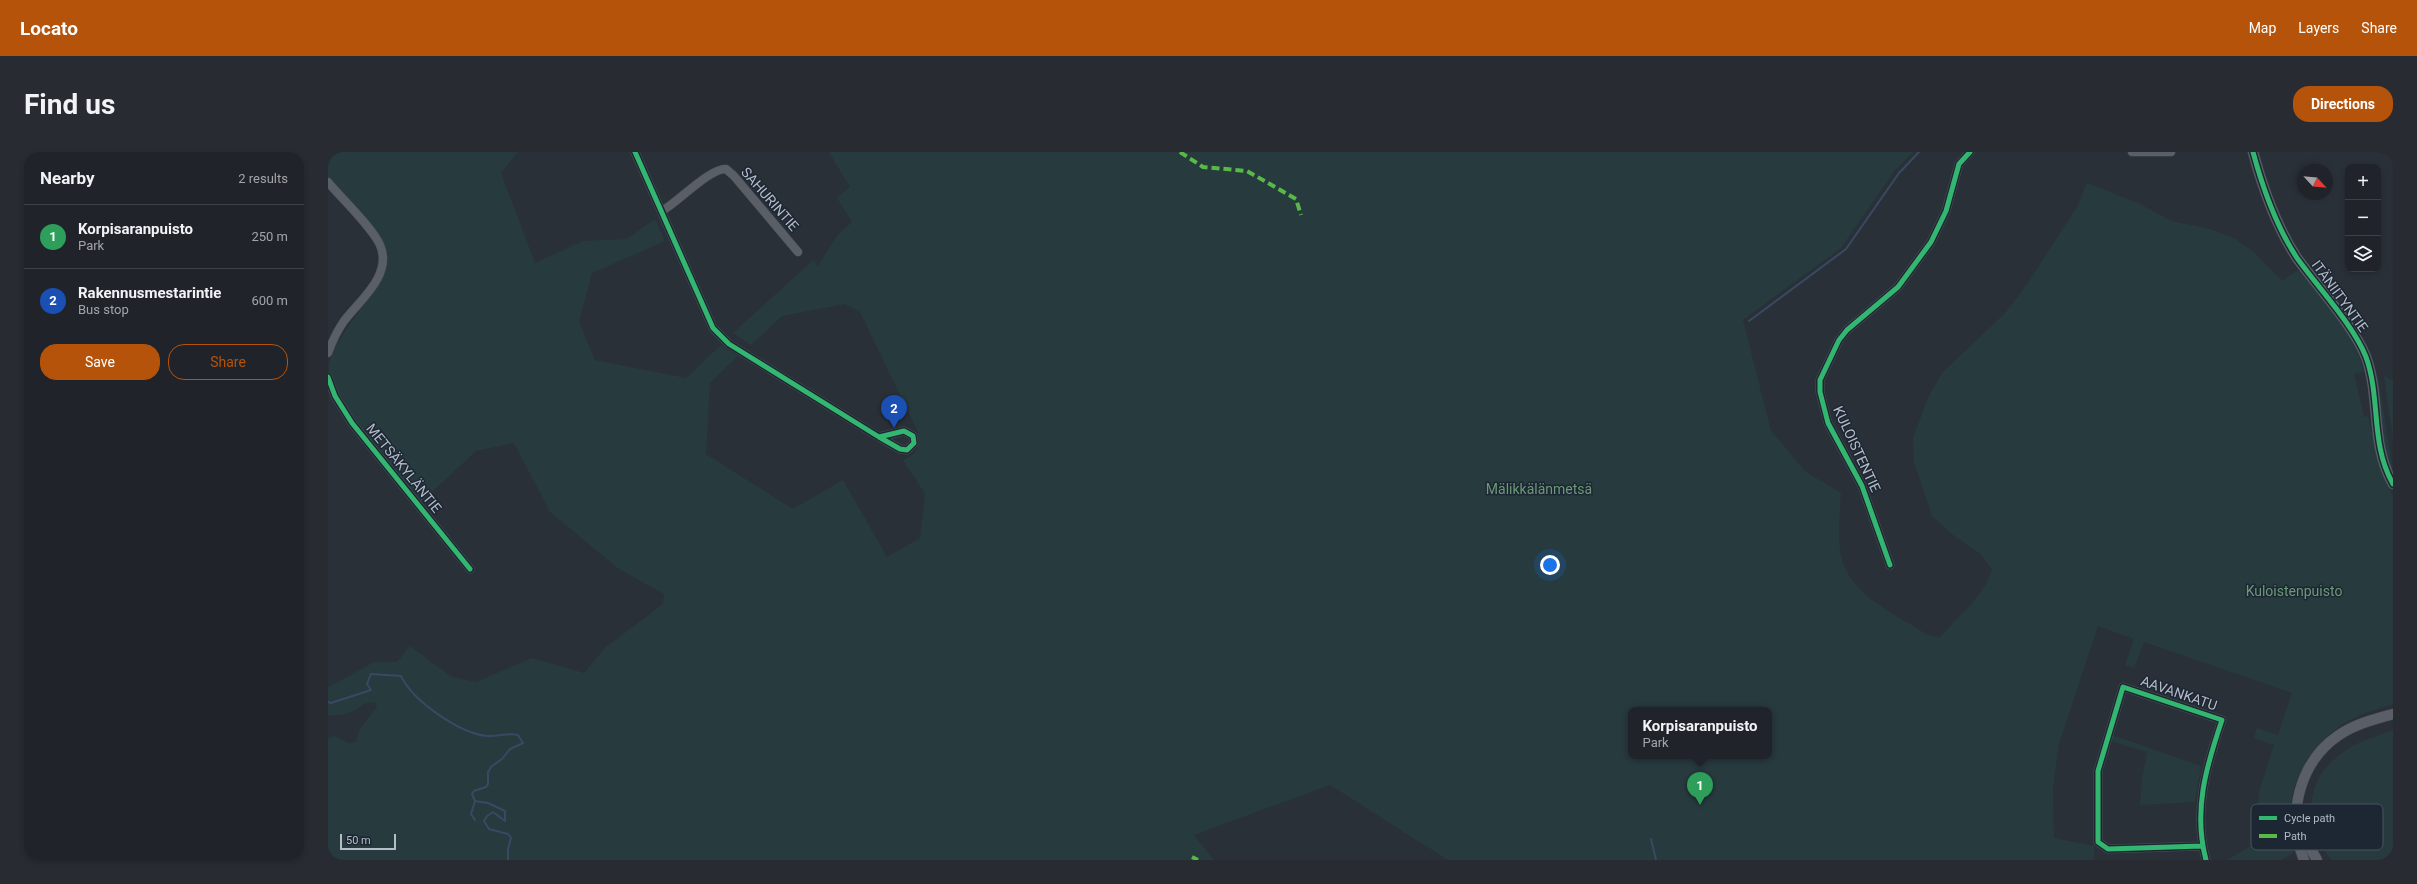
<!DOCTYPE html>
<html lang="en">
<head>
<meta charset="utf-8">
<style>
	:root { --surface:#20242a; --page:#282c32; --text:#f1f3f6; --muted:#a2a4a8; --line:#3d4147; --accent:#b45309 }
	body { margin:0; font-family:Roboto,sans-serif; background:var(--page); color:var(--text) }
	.controls { position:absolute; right:12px; top:12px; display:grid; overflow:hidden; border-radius:8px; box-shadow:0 2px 6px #0003 }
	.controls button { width:36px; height:36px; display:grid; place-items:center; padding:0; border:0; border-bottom:1px solid var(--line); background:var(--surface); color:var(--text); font:20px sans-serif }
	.compass { position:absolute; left:1969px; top:12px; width:36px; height:36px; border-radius:50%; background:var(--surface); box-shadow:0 2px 6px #0003; rotate:116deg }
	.scale { position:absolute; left:12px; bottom:10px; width:56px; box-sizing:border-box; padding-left:4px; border:2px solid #b4bcc9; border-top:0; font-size:11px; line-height:14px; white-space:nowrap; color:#b4bcc9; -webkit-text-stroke:3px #1d2633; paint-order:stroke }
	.you { position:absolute; left:1222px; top:413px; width:14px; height:14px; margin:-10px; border:3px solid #fff; border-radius:50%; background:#1a73e8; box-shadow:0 0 0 6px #1a73e833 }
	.badge { display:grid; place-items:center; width:26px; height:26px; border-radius:50%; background:var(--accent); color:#fff; font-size:13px; font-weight:700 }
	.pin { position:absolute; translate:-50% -33px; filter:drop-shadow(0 1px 2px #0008) }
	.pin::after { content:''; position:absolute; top:21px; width:14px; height:12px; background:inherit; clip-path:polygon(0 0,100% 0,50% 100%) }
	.popup { position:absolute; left:1300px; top:555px; width:144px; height:52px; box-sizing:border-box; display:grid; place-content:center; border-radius:8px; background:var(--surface); filter:drop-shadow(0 1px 3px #0005); font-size:13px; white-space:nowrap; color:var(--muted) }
	.popup b { font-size:15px; color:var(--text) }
	.popup::after { content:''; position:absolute; left:50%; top:100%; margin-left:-8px; border:8px solid transparent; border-top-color:var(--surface) }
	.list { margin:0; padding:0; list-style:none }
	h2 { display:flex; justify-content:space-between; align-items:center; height:52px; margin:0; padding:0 16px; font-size:17px }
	h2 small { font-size:13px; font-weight:400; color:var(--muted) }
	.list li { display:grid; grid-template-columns:26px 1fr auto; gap:12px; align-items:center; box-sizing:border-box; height:64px; padding:0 16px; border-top:1px solid var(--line) }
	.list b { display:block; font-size:15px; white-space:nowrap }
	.list p { margin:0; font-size:13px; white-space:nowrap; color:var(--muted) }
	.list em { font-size:13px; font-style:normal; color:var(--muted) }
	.actions { display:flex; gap:8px; padding:12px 16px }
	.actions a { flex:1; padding:9px 0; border:1px solid var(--accent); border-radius:16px; text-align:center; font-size:14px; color:var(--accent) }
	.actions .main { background:var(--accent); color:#fff }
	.icon { flex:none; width:22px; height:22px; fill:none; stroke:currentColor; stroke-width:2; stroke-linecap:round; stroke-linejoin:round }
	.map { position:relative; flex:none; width:2065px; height:708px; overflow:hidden; border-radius:16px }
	header { display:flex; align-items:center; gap:24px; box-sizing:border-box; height:56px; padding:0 20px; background:var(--accent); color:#fff }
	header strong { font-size:19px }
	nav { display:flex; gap:22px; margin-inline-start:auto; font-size:14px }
	.intro { display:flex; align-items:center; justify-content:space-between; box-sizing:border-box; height:96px; padding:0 24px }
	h1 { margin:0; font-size:28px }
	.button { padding:10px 18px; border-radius:16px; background:var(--accent); color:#fff; font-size:14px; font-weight:700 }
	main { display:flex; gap:24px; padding:0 24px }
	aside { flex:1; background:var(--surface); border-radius:16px; box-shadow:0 2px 6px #0003 }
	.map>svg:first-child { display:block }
</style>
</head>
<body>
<header>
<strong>Locato</strong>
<nav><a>Map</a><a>Layers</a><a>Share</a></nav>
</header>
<div class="intro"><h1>Find us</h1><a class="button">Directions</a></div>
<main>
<aside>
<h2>Nearby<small>2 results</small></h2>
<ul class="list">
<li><span class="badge" style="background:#2e9e5b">1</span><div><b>Korpisaranpuisto</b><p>Park</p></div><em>250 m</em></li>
<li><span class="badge" style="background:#1a4fb4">2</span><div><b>Rakennusmestarintie</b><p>Bus stop</p></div><em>600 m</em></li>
</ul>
<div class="actions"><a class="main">Save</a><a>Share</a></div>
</aside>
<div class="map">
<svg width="2065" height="708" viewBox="0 0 2065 708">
	<rect width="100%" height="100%" fill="#2a3038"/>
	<path fill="#273a3e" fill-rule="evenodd" d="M0,0H190L173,21L207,111L255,89L299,87L327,67L337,89L264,121L251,170L267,208L358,226L393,193L410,204L382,231L378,302L465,357L515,328L559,405L592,386L597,342L575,308C589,302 592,295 590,280L532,160L517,152L454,164L423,193L405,181L485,108L490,114L509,84L524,70L509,46L522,35L501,0H1585L1567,18L1513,96L1415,168L1443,279L1478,320L1513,341C1512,363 1508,389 1515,411C1527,446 1571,464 1600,483L1612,485C1630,465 1657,443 1664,418L1653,402L1625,383L1604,364L1586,310L1585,286L1600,246L1614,221L1677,161L1698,134L1750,53L1759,31L1812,52L1843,69L1882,77L1907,87L1928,102L1954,129L1970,118C1996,148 2026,181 2036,220L2026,222L2036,265L2040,264L2053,319L2065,344V552C2054,556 2041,559 2030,564C1982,586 1951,638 1966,691L1962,694L1965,701L1953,708H1899L1931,689L1930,649L1932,636L1946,593L1926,586L1929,576L1950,583L1964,541L1816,490L1806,516L1797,513L1806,487L1770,474L1731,592L1725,635L1726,686L1766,694V708H1120L1002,633L866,683L886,708H0V586L6,584L20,591L28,590L32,577L49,555L47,550L35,552C27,562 12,563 0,564V534L1,535L46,510H69L82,494L124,525L148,530L204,506L256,521L278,495L335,452L336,442L291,417L222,360L186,291L148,299L93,350C69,321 3,252 1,216C0,202 22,171 31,160C45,140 59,128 57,101L0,27ZM1303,558H1441V604H1303Z
		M2056,224L2065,228V286Z
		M2050,225L2065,320C2054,290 2051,258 2047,226Z
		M2065,578V708H2003C1975,670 1975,627 2017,599C2031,589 2049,584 2065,578Z
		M1784,583L1873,614L1867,650L1812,653L1814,627L1819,600L1782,589Z"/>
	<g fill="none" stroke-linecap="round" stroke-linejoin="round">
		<path stroke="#384963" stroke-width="2" d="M1421,169L1518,97L1571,21L1591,0
			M0,550L3,551L43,538L39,532L43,522L73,524C85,549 132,582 160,584C170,585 180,580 190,583L195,591L182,597L174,607L164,614L160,620V632L158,635L146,639L144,642L147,649L160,651L177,659V669L165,660L159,664L156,669L161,677L180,682L183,686L180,697V708
			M147,668L143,662L147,649
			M1323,687L1328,708"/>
		<g stroke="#484c53" stroke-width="9">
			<path id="minor" d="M307,0L385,176L401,192L551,285L572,297L579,298L586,291L585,284L576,279L551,285
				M1804,0H1843
				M0,30C14,47 44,75 52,93C65,123 32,148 16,169C9,179 4,190 0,201
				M334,59C350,50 382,16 398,17L406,24L470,100
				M0,225L7,244L24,271L142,417
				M1562,413L1534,334L1500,271L1492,240V228L1511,188L1519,178L1570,135L1603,90L1618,59L1631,12L1642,0
				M1874,694L1780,697L1770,690V619L1795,535L1894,568C1878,615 1865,659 1878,708"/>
		</g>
		<g stroke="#484c53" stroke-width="11">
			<path id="tertiary" d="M1925,0C1935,37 1948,74 1969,106C1989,134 2026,174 2038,205C2053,246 2042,292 2065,332
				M1972,663L1979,690L1989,708
				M1976,708C1958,664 1971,610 2011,583C2027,572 2047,567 2065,562"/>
		</g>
		<use href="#minor" stroke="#5a5e66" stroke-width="8"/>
		<use href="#tertiary" stroke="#5a5e66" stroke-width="10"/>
		<path stroke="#58b947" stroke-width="4" stroke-dasharray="8 4" stroke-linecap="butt" d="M852,0L875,15L919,19L968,47L973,63
			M864,705L870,708"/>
		<g stroke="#1d2633" stroke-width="8">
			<path id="cycleway" d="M307,0L385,176L401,192L551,285L572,297L579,298L586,291L585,284L576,279L551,285
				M1925,0C1935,37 1948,74 1969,106C1989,134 2026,174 2038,205C2053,246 2042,292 2065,332
				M0,225L7,244L24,271L142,417
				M1562,413L1534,334L1500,271L1492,240V228L1511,188L1519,178L1570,135L1603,90L1618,59L1631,12L1642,0
				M1874,694L1780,697L1770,690V619L1795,535L1894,568C1878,615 1865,659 1878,708"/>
		</g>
		<use href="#cycleway" stroke="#33b770" stroke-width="5"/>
	</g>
	<g text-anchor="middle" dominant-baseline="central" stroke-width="3" stroke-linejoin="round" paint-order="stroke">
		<g font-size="14" fill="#b4bcc9" stroke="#1d2633">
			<text transform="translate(442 47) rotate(49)">SAHURINTIE</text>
			<text transform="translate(2012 144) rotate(54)">ITÄNIITYNTIE</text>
			<text transform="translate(1529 297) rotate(65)">KULOISTENTIE</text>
			<text transform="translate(76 316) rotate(51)">METSÄKYLÄNTIE</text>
			<text transform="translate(1851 541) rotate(19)">AAVANKATU</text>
		</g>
		<g font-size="14" fill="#6b9a76" stroke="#1d2633">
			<text x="1211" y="337">Mälikkälänmetsä</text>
			<text x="1966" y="439">Kuloistenpuisto</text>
		</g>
	</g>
	<rect x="1923" y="652" width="132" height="46" rx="6" fill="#1d2633" stroke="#4a5360" stroke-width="1"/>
	<rect x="1931" y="664" width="18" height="4" fill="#33b770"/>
	<rect x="1931" y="682" width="18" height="4" fill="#58b947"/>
	<g font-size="11" fill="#b4bcc9">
		<text x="1956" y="670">Cycle path</text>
		<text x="1956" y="688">Path</text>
	</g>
</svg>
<div class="controls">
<button>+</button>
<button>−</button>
<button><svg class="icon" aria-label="layers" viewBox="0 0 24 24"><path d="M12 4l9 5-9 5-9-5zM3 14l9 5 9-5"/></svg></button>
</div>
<svg class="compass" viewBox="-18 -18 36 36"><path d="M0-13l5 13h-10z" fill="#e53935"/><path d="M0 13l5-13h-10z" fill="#a2a4a8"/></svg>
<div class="scale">50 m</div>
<div class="you"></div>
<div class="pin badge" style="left:1372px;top:653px;background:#2e9e5b">1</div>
<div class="popup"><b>Korpisaranpuisto</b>Park</div>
<div class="pin badge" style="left:566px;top:276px;background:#1a4fb4">2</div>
</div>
</main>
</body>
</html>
